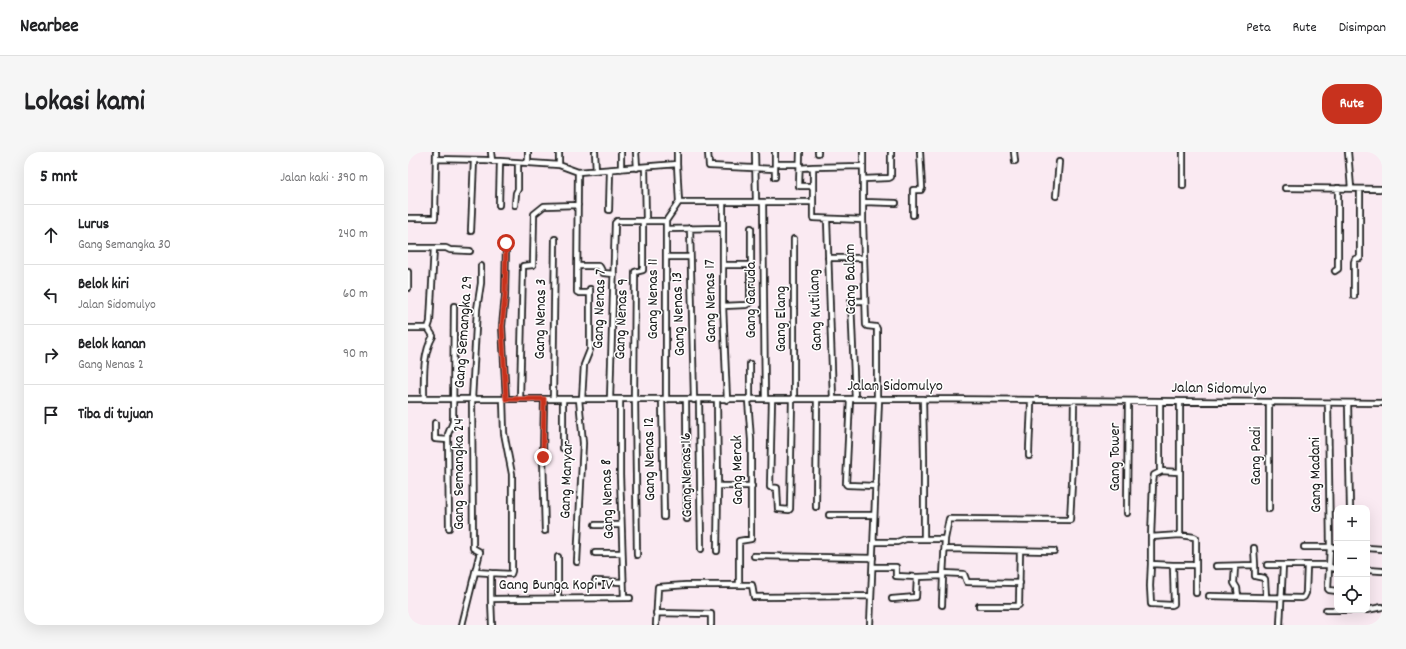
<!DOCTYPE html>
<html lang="id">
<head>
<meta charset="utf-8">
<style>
	:root { --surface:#fff; --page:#f6f6f6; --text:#202124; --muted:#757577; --line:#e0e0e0; --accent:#c8321e }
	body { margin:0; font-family:Dekko,sans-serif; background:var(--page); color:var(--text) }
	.controls { position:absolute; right:12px; bottom:12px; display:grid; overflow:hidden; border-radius:8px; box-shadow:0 4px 16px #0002 }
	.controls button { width:36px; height:36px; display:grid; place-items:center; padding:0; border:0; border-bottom:1px solid var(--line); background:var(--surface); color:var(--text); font:20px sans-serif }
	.stop { position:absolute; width:12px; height:12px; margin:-9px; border:3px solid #c8321e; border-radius:50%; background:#fff }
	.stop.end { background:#c8321e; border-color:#fff; box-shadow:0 1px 4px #0008 }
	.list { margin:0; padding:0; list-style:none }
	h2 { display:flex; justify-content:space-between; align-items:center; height:52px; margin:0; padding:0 16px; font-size:17px }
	h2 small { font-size:13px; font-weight:400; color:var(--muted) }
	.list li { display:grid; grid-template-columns:26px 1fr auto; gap:12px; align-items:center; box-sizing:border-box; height:60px; padding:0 16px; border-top:1px solid var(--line) }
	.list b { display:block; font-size:15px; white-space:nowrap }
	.list p { margin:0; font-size:13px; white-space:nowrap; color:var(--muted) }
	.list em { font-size:13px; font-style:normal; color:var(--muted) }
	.icon { flex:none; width:22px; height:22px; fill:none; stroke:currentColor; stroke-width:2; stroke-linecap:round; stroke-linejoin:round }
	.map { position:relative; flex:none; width:974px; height:473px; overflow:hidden; border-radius:16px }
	header { display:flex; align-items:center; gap:24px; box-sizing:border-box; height:56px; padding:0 20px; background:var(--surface); border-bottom:1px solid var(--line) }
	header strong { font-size:19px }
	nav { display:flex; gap:22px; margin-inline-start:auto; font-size:14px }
	.intro { display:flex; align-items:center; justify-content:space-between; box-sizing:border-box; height:96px; padding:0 24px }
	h1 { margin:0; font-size:28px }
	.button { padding:10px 18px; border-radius:16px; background:var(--accent); color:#fff; font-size:14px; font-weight:700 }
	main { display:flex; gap:24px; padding:0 24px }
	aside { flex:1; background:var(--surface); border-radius:16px; box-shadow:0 4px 16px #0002 }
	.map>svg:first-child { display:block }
</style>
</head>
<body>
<header>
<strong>Nearbee</strong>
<nav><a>Peta</a><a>Rute</a><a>Disimpan</a></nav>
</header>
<div class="intro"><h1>Lokasi kami</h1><a class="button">Rute</a></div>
<main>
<aside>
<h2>5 mnt<small>Jalan kaki · 390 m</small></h2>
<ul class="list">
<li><svg class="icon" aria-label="ahead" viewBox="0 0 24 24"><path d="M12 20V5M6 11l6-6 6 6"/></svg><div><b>Lurus</b><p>Gang Semangka 30</p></div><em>240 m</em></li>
<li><svg class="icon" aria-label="left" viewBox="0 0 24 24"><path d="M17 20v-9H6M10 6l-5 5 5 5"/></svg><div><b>Belok kiri</b><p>Jalan Sidomulyo</p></div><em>60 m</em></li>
<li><svg class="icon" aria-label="right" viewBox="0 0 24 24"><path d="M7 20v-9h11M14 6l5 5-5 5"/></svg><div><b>Belok kanan</b><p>Gang Nenas 2</p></div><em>90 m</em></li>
<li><svg class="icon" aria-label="arrive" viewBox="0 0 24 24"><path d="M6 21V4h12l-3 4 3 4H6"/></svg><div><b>Tiba di tujuan</b></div></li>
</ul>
</aside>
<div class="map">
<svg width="974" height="473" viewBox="0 0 974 473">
	<rect width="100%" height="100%" fill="#faeaf2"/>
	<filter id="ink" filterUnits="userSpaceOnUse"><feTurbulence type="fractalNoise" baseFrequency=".025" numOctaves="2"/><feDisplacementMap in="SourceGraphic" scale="8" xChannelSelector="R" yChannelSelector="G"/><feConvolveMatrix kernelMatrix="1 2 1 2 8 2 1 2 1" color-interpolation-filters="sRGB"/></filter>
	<g filter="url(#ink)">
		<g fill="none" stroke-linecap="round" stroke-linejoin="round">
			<g stroke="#1c1c1c" stroke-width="8">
				<path id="minor" d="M83,0L84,9
					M120,0V11
					M151,0V13
					M187,0L188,19
					M213,0V17
					M228,0L229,16
					M269,0V12
					M300,0L301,14L367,17
					M347,0L348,50
					M367,0V25
					M392,0L391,34H405
					M606,0L607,9
					M940,0L943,36
					M410,1V0
					M28,7L77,8L151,13L170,20L269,12L271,50H405V66L455,68V0
					M367,12H392
					M237,15L238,69
					M392,16L405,15
					M170,20L169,140L171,141H182
					M455,27L481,26L483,25V0
					M775,34V0
					M877,36L974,37
					M648,44L651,10
					M315,50V154L319,248
					M355,50L357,247
					M405,50V15L455,14
					M455,50L488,51
					M91,53L92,9
					M107,53L108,41L110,37V11
					M201,58L202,19
					M505,63V38H513L514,36L512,0
					M0,66H27L28,0
					M419,68L425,247
					M455,68L458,173L459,174L468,175L469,177V247
					M282,76L286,248
					M258,77L314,76
					M63,79L66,8
					M386,87V247
					M98,91L97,144L94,174L98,247
					M0,96H38L42,98L62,99
					M258,105H282
					M420,106H456
					M315,113H343V76
					M170,114H190L192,115L195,121L206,122
					M927,119L930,117V36
					M0,120V136
					M946,144V110L947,107L952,106V37
					M315,154L338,153L342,151V114
					M0,176H20L25,184C14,203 16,227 16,248
					M20,176L22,170L26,96
					M342,212V248
					M0,247H515L974,251
					M112,247L115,114L125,113L126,62L136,54L170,53
					M136,247L135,305L137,379
					M145,247L147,87
					M155,247V296
					M174,247L176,213L182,198V137
					M202,247L207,71L209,69H258
					M212,247V323L216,446
					M226,247L227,120L235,118V69
					M227,247L229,403
					M364,247L362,335L369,336L370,357L381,358L382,357L384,247
					M442,247L438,332L439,333L468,334
					M447,247L443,149H457
					M515,247L516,306V387
					M254,248L256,365
					M258,248V69L271,50
					M278,248L279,367
					M291,248L293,397
					M752,250V319L771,320
					M772,250V383
					M920,251L922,395L920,437L921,438L929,439
					M940,251L942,356
					M27,271V287L40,288
					M621,304C621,285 623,267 623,249
					M310,334H344
					M408,355L409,247
					M861,357V251
					M719,361L720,249
					M421,363H465
					M187,373H213
					M41,376L40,282L45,270L46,154
					M743,385L745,330L746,323L752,320
					M466,390H489L498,387H537
					M896,395H929
					M846,396L847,413
					M959,396L974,397
					M537,397L646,399
					M309,399L310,334L309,248
					M187,401H214
					M346,404L465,406
					M150,405V447
					M169,410L175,291L171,247
					M743,412L742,434L743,452L764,453L766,452L765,413L743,412V385L772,383L786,385L788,386V441
					M765,413H788
					M859,413H899
					M808,414L847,413V424L856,426L857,427L858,445
					M827,414L826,431L829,436L830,444
					M465,415H488V424L509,425
					M959,418L974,419
					M67,420L83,421
					M535,421L556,422L559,430L612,431
					M187,429L215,430
					M331,433H344L346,445L462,444
					M801,444L894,446L896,445L898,441L899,413H921L924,416L929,417
					M83,447L222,446
					M484,447L508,445L509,425L535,424L537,387L541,367L662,368L665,312L666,249
					M534,453L535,424
					M571,454H608L611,453L612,399
					M918,458H945
					M959,458L974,455
					M248,461L303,462V473
					M54,473L72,400L65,396L64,247L69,157L73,131V114
					M84,473L83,447V421L103,422L104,419V322L96,281L95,247
					M248,473L250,435L278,433H331V389L343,387V288L340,248
					M462,473L471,247
					M872,473L875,413"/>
			</g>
			<use href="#minor" stroke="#fff" stroke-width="4.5"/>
		</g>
	</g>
	<g fill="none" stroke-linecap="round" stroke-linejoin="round" filter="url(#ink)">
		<path stroke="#c8321e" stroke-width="5" d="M98,91L97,144L94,174L98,247H136L135,305"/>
	</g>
	<g text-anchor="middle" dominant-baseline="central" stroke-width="3" stroke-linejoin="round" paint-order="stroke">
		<g font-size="16" fill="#1c1c1c" stroke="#fff">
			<text transform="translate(443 127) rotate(-91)">Gang Balam</text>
			<text transform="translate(245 147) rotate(-90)">Gang Nenas 11</text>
			<text transform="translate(343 148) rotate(-90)">Gang Garuda</text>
			<text transform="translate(303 149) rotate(-91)">Gang Nenas 17</text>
			<text transform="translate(192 157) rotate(-88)">Gang Nenas 7</text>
			<text transform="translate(408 158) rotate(-92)">Gang Kutilang</text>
			<text transform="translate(271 162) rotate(-92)">Gang Nenas 13</text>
			<text transform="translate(133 167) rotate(-89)">Gang Nenas 3</text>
			<text transform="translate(214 167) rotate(-88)">Gang Nenas 9</text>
			<text transform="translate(373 167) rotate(-90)">Gang Elang</text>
			<text transform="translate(56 180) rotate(-86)">Gang Semangka 29</text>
			<text x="487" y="234">Jalan Sidomulyo</text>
			<text transform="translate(811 237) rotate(1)">Jalan Sidomulyo</text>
			<text transform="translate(848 304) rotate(-90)">Gang Padi</text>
			<text transform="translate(707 305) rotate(-90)">Gang Tower</text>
			<text transform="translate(242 307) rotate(-91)">Gang Nenas 12</text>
			<text transform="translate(330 318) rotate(-91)">Gang Merak</text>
			<text transform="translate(51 322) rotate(-90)">Gang Semangka 24</text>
			<text transform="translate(279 323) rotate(-91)">Gang Nenas 16</text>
			<text transform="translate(908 323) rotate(-91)">Gang Madani</text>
			<text transform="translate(159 328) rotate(-88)">Gang Manyar</text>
			<text transform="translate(200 347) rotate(-92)">Gang Nenas 8</text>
			<text x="148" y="433">Gang Bunga Kopi IV</text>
		</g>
	</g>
</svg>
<div class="controls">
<button>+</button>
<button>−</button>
<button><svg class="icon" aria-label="locate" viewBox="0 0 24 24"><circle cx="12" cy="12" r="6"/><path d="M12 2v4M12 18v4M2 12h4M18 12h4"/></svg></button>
</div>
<div class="stop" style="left:98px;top:91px"></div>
<div class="stop end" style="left:135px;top:305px"></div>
</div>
</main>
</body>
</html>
